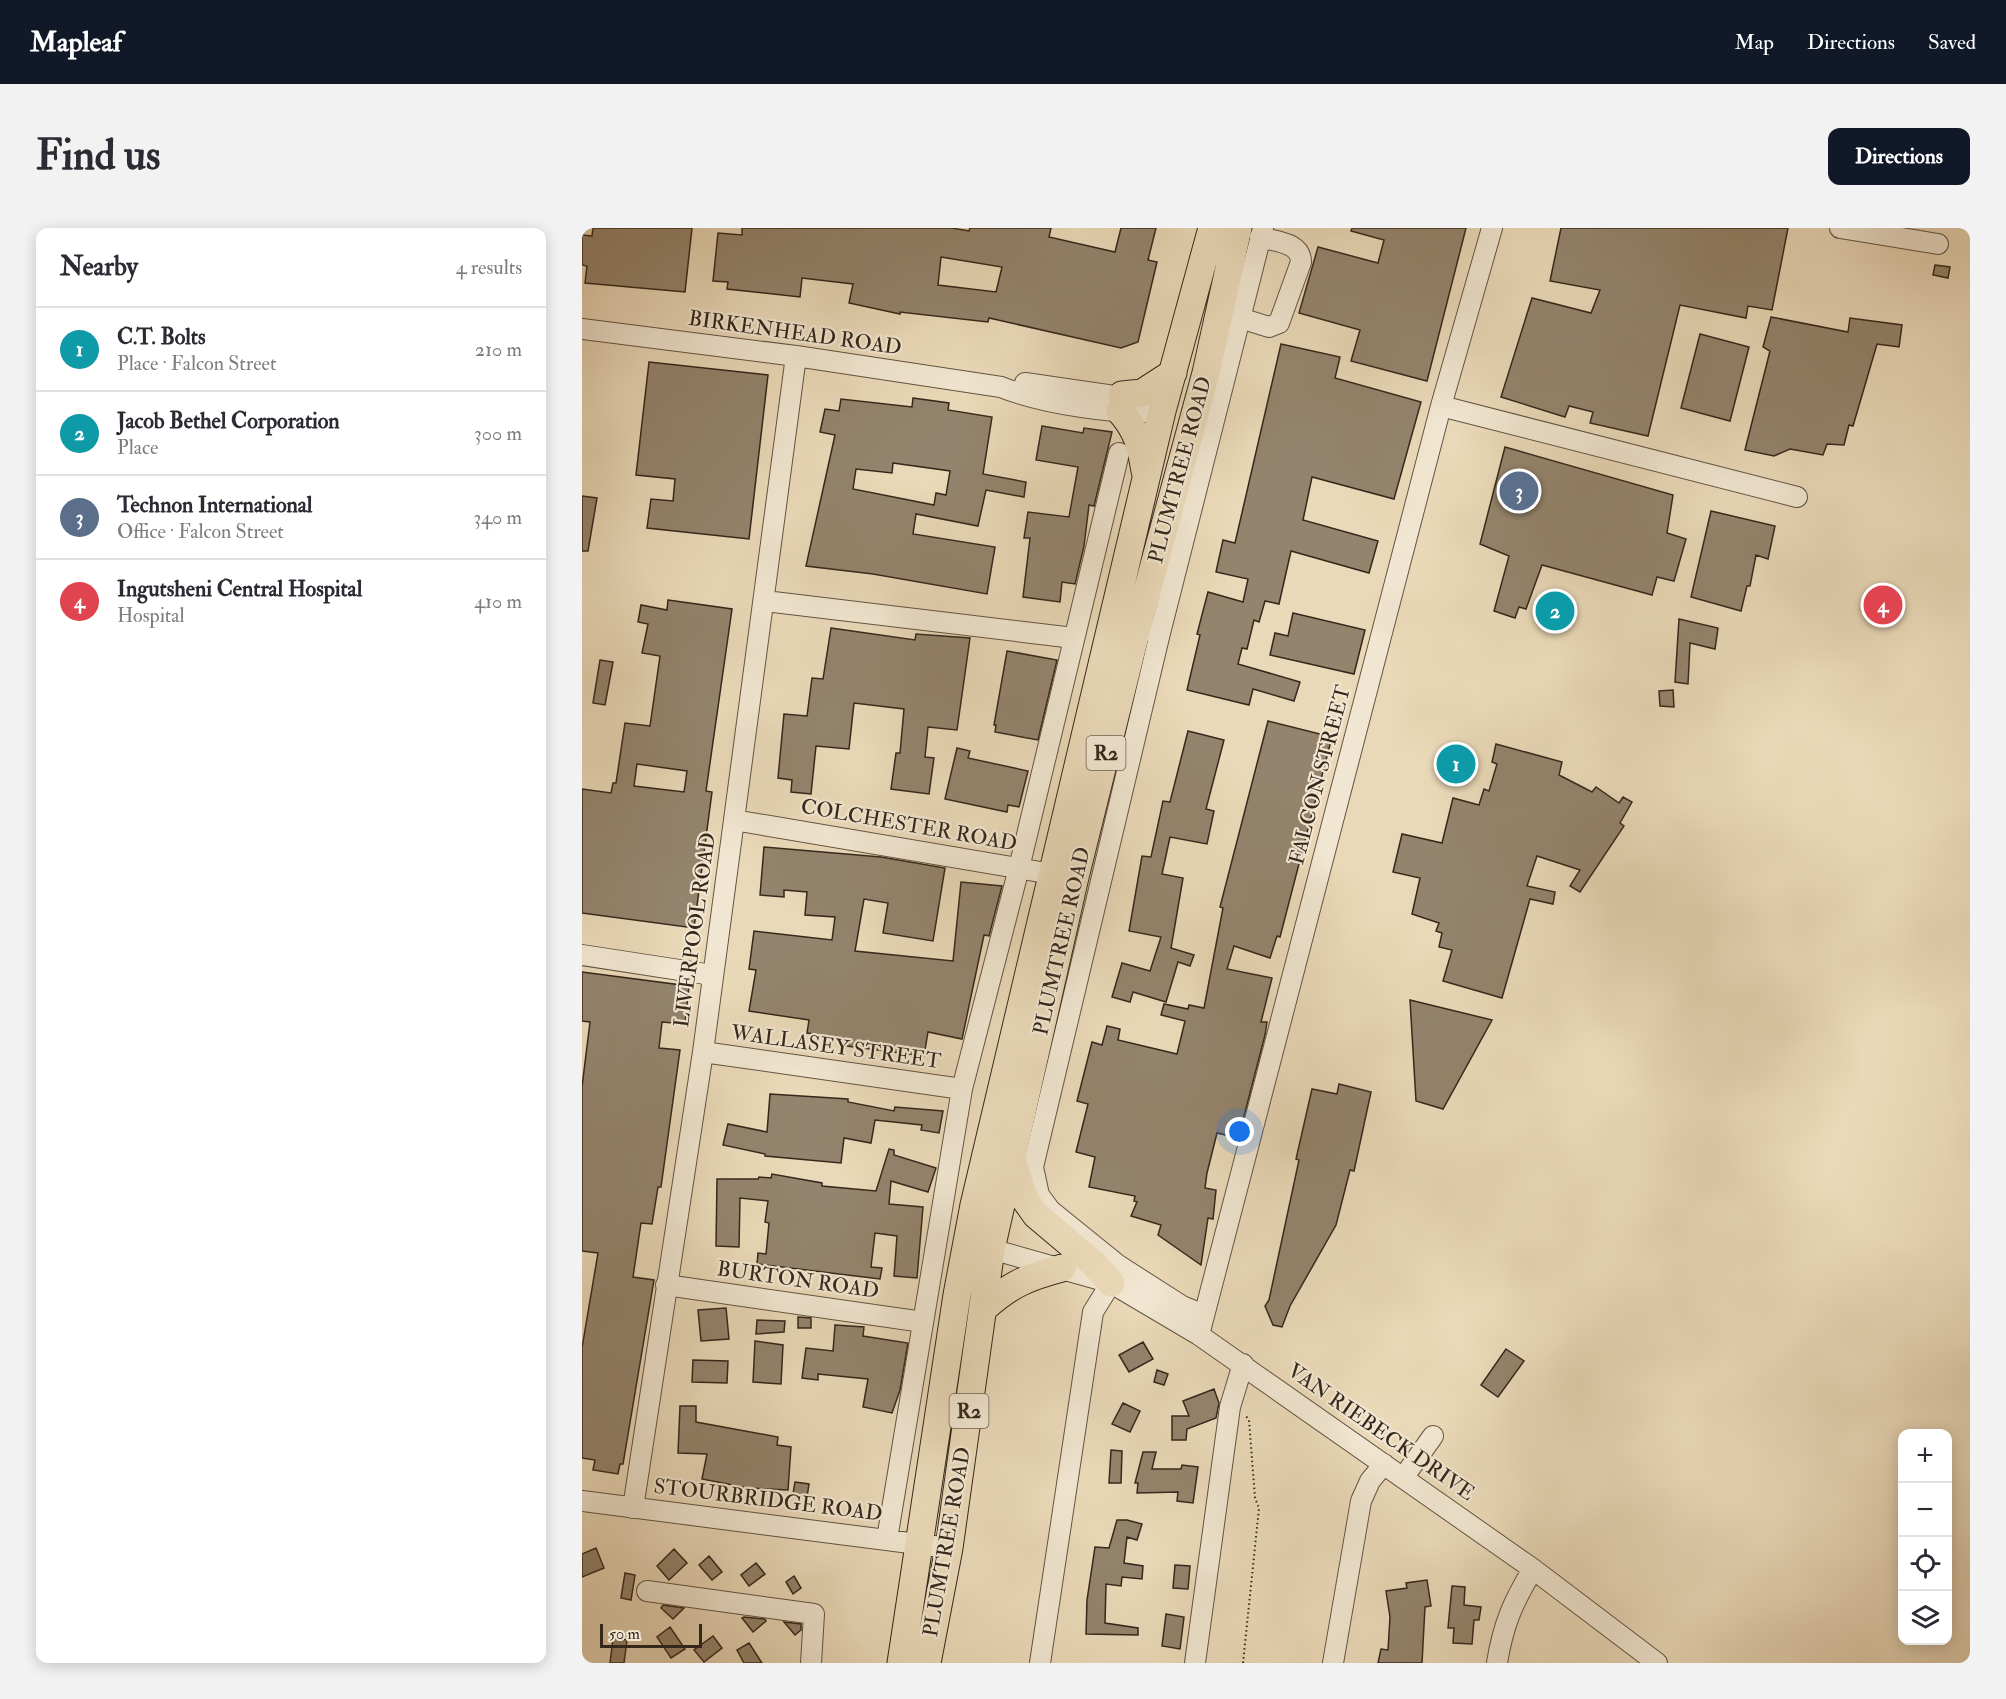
<!DOCTYPE html>
<html lang="en">
<head>
<meta charset="utf-8">
<style>
	:root { --surface:#fff; --page:#f2f2f3; --text:#2b2b33; --muted:#7c7c81; --line:#e1e1e2; --accent:#111827 }
	body { margin:0; font-family:"IM FELL Double Pica",serif; background:var(--page); color:var(--text) }
	.controls { position:absolute; right:18px; bottom:18px; display:grid; overflow:hidden; border-radius:12px; box-shadow:0 3px 15px #0003 }
	.controls button { width:54px; height:54px; display:grid; place-items:center; padding:0; border:0; border-bottom:2px solid var(--line); background:var(--surface); color:var(--text); font:30px sans-serif }
	.scale { position:absolute; left:18px; bottom:15px; width:102px; box-sizing:border-box; padding-left:6px; border:3px solid #36271c; border-top:0; font-size:16px; line-height:21px; white-space:nowrap; color:#36271c; -webkit-text-stroke:4px #f1e6d1; paint-order:stroke }
	.you { position:absolute; left:658px; top:904px; width:21px; height:21px; margin:-15px; border:4px solid #fff; border-radius:50%; background:#1a73e8; box-shadow:0 0 0 9px #1a73e833 }
	.badge { display:grid; place-items:center; width:39px; height:39px; border-radius:50%; background:var(--accent); color:#fff; font-size:20px; font-weight:700 }
	.pin { position:absolute; translate:-50% -50%; border:3px solid #fff; box-shadow:0 2px 6px #0006 }
	.list { margin:0; padding:0; list-style:none }
	h2 { display:flex; justify-content:space-between; align-items:center; height:78px; margin:0; padding:0 24px; font-size:26px }
	h2 small { font-size:20px; font-weight:400; color:var(--muted) }
	.list li { display:grid; grid-template-columns:39px 1fr auto; gap:18px; align-items:center; box-sizing:border-box; height:84px; padding:0 24px; border-top:2px solid var(--line) }
	.list b { display:block; font-size:22px; white-space:nowrap }
	.list p { margin:0; font-size:20px; white-space:nowrap; color:var(--muted) }
	.list em { font-size:20px; font-style:normal; color:var(--muted) }
	.icon { flex:none; width:33px; height:33px; fill:none; stroke:currentColor; stroke-width:2; stroke-linecap:round; stroke-linejoin:round }
	.map { position:relative; flex:none; width:1388px; height:1435px; overflow:hidden; border-radius:12px }
	header { display:flex; align-items:center; gap:36px; box-sizing:border-box; height:84px; padding:0 30px; background:var(--accent); color:#fff }
	header strong { font-size:28px }
	nav { display:flex; gap:33px; margin-inline-start:auto; font-size:21px }
	.intro { display:flex; align-items:center; justify-content:space-between; box-sizing:border-box; height:144px; padding:0 36px }
	h1 { margin:0; font-size:42px }
	.button { padding:15px 27px; border-radius:12px; background:var(--accent); color:#fff; font-size:21px; font-weight:700 }
	main { display:flex; gap:36px; padding:0 36px }
	aside { flex:1; background:var(--surface); border-radius:12px; box-shadow:0 3px 15px #0003 }
	.map>svg:first-child { display:block }
</style>
</head>
<body>
<header>
<strong>Mapleaf</strong>
<nav><a>Map</a><a>Directions</a><a>Saved</a></nav>
</header>
<div class="intro"><h1>Find us</h1><a class="button">Directions</a></div>
<main>
<aside>
<h2>Nearby<small>4 results</small></h2>
<ul class="list">
<li><span class="badge" style="background:#0f9aa8">1</span><div><b>C.T. Bolts</b><p>Place · Falcon Street</p></div><em>210 m</em></li>
<li><span class="badge" style="background:#0f9aa8">2</span><div><b>Jacob Bethel Corporation</b><p>Place</p></div><em>300 m</em></li>
<li><span class="badge" style="background:#5c6f8a">3</span><div><b>Technon International</b><p>Office · Falcon Street</p></div><em>340 m</em></li>
<li><span class="badge" style="background:#e0444e">4</span><div><b>Ingutsheni Central Hospital</b><p>Hospital</p></div><em>410 m</em></li>
</ul>
</aside>
<div class="map">
<svg width="1388" height="1435" viewBox="0 0 1388 1435">
	<rect width="100%" height="100%" fill="#ead9b8"/>
	<filter id="stains"><feTurbulence type="fractalNoise" baseFrequency=".00333" numOctaves="4"/><feColorMatrix values="0 0 0 0 .2 0 0 0 0 .09 0 0 0 0 .02 0 0 0 .5 -.17"/></filter>
	<radialGradient id="worn" r=".72"><stop offset=".6" stop-color="#630" stop-opacity="0"/><stop offset="1" stop-color="#630" stop-opacity=".3"/></radialGradient>
	<path fill="#94846d" stroke="#36271c" stroke-width="1.5" fill-rule="evenodd" d="M11,0H110L103,64L3,55L5,38L0,37V7L10,8Z
		M160,0H370L387,3L388,0H469L467,9L533,24L539,0H574L566,32L575,34L556,114L539,120L407,90L406,94L318,84V86L267,75L271,56L220,50L218,69L145,61L146,54L131,53L136,5L160,7ZM359,29L420,39L414,64L356,57Z
		M770,0H884L845,153L769,133L778,102L717,85L736,19L796,35L802,12L769,3Z
		M979,0H1206L1190,82L1166,78L1164,90L1098,77L1066,208L1008,195L1011,184L987,178L983,189L919,169L950,70L1009,85L1018,62L968,53Z
		M1353,37L1368,39L1366,50L1351,47Z
		M1189,89L1266,104L1268,90L1320,97L1317,119L1295,116L1271,198L1267,197L1262,217L1245,216L1241,227L1208,221L1192,228L1163,222L1188,123L1181,119Z
		M1118,106L1167,119L1148,193L1099,180Z
		M699,116L758,129L753,150L839,174L812,271L730,249L721,292L796,313L787,345L709,323L697,376L683,373L677,394L672,392L665,421L660,420L656,436L718,454L712,473L671,461L667,477L605,462L618,407L615,406L626,364L661,374L666,351L634,344L641,312L653,315Z
		M67,134L186,147L167,311L65,300L69,271L91,273L93,251L54,247Z
		M331,170L367,175L366,182L410,189L401,246L444,254L442,269L404,262L396,298L334,286L331,306L413,319L405,366L291,346L224,338L253,207L238,204L243,181L257,183L259,171L330,179ZM311,235L368,243L364,267L354,265L352,277L271,261L274,241L310,245Z
		M460,198L501,205L502,200L530,204L512,278L507,277L502,318L493,356L480,354L478,374L441,369L448,310H442L446,284L487,289L496,239L454,232Z
		M923,219L1091,267L1085,305L1104,311L1092,353L1075,349L1070,367L960,337L944,381L937,379L933,390L912,383L927,328L898,316Z
		M0,268L15,270L6,323H0Z
		M1129,283L1193,298L1186,331L1174,327L1168,358H1165L1159,383L1109,369Z
		M86,372L150,381L124,563L130,564L112,700L0,685V561L29,565L31,555H34L43,495L68,498L78,428L60,425L66,396L56,394L59,377L85,382ZM55,536L105,543L102,564L52,558Z
		M711,385L783,402L772,446L688,427L693,405L706,408Z
		M1097,391L1136,400L1133,421L1108,415L1106,456L1093,454Z
		M249,400L333,412L334,406L388,410L375,502L346,499L343,529L352,530L347,566L309,561L314,525H318L322,481L272,475L267,521L234,518L229,566L209,564L210,552L196,550L202,486L225,488L230,450L241,451Z
		M425,423L475,432L456,512L413,504L414,497H412Z
		M18,432L31,434L23,477L11,475Z
		M1091,462L1092,479L1078,478L1077,463Z
		M686,493L750,509L698,709L695,708L688,730L652,718L645,741L690,750L679,794H685L683,807L661,892H651L648,908L635,905L625,945L623,960L634,962L631,991L626,990L619,1037L576,1007L579,997L549,988L555,974L552,973L553,968L507,959L513,929L494,924L506,876L495,873L510,814L520,817L525,798L538,801L536,812L595,826L603,793L579,787L582,776L606,781L607,777L622,780L641,680L638,679Z
		M606,503L642,512L624,581L632,583L625,616L588,609L580,646L601,650L589,720L612,727L608,738L596,734L584,774L551,764L548,774L530,769L540,735L568,743L579,709L547,703L560,628L569,629L581,573L588,574Z
		M914,516L980,534L977,547L1010,564L1014,559L1037,575L1041,569L1050,574L1038,595L1042,598L998,664L988,658L998,642L955,628L945,658L973,664L971,676L948,671L920,770L861,753L870,722L857,719L860,705L854,703L857,695L830,686L838,650L811,644L820,606L860,615L871,570L897,577L902,561L907,563L915,536L910,534Z
		M375,520L388,523L386,530L446,543L437,579L426,577L425,584L363,571Z
		M868,521L889,524L881,553L860,548Z
		M182,619L299,629L363,640L351,713L301,705L306,675L282,671L273,723L371,733L379,654L420,658L407,708L402,707L380,811L346,804L342,828L265,818L266,811L225,805L227,792L167,783L174,742L167,741L172,703L250,712L253,689L223,687L225,664L202,662V669L178,667Z
		M0,744L107,758L103,796L80,794L77,820L98,822L79,959H76L70,996L59,995L51,1049L72,1052L41,1236H38L36,1246L11,1242L13,1232L0,1230V1120L16,1025L0,1023V859L8,794L0,793Z
		M828,772L910,792L861,881L834,873Z
		M757,856L789,864L772,943L768,942L754,997L708,1078L700,1099L691,1097L683,1078L687,1072L717,932L714,931L730,861L755,866Z
		M188,866L266,871V874L312,883L313,879L361,883L357,905L339,902L340,897L293,892L289,915L262,910L259,935L183,928V926L141,917L146,896L185,904Z
		M307,921L312,922V927L354,940L346,964L309,953L307,976L341,979L335,1050L312,1048L315,1008L293,1005L289,1039L300,1040L298,1051L175,1036L176,1025L184,1026L187,995L183,994L186,973L158,970L157,1019L134,1018L135,951H176L177,949L189,950L190,946L240,955V958L294,963Z
		M144,1080L147,1111L119,1113L116,1082Z
		M216,1089L229,1090V1100H216Z
		M175,1092L203,1093L202,1104L174,1106Z
		M253,1097L282,1099L281,1108L326,1115L318,1162L310,1185L281,1179L286,1151L236,1146V1152L220,1150L224,1120L251,1123Z
		M173,1113L201,1117L199,1156L171,1154Z
		M561,1114L571,1131L547,1144L537,1127Z
		M924,1121L942,1133L916,1169L899,1157Z
		M111,1132L146,1133L145,1155L110,1154Z
		M575,1142L586,1146L582,1157L572,1154Z
		M632,1161L637,1175L634,1190L605,1201L604,1212H590V1188H607L601,1173Z
		M541,1175L558,1183L548,1204L530,1196Z
		M98,1178H114V1194L196,1209L195,1217L209,1219L206,1262L166,1260L120,1251L125,1226L96,1225Z
		M529,1222L540,1223L539,1255H527Z
		M561,1224H574L570,1241H599L600,1237L616,1239L611,1275L595,1273L596,1264L555,1265L556,1255H553Z
		M213,1254L227,1256L225,1269L211,1266Z
		M535,1292H545L560,1296L555,1312L545,1309L542,1335L561,1338L560,1351L540,1349L539,1358L524,1356L523,1395L556,1400V1407L504,1406L505,1372L513,1319L527,1320Z
		M14,1320L22,1340L0,1349V1326Z
		M92,1321L105,1335L87,1352L75,1338Z
		M127,1328L140,1344L130,1352L117,1337Z
		M174,1335L183,1346L167,1358L159,1347Z
		M593,1337L608,1338L606,1361L591,1360Z
		M43,1345L53,1347L49,1372L39,1370Z
		M212,1348L219,1360L211,1366L204,1354Z
		M845,1352L849,1378L843,1379L840,1435H796L799,1421L806,1422L808,1389L804,1363L825,1360L824,1355Z
		M870,1358L883,1359L882,1377L899,1379L897,1392H892L890,1416L871,1415L872,1400H866Z
		M81,1377L102,1380L91,1391L79,1380Z
		M584,1386L602,1389L598,1421L580,1418Z
		M162,1389L183,1391L184,1393L171,1404L160,1390Z
		M202,1394L219,1396V1402L213,1407Z
		M88,1399L103,1421L89,1430L75,1409Z
		M131,1408L140,1420L122,1434L112,1422Z
		M31,1410L45,1412L42,1435H28Z
		M167,1415L180,1435H162L155,1422Z"/>
	<g fill="none" stroke-linecap="round" stroke-linejoin="round">
		<g stroke="#635443" stroke-width="22">
			<path id="minor" d="M1258,0L1356,16
				M658,90L687,99L697,95L719,34C719,14 694,14 678,9
				M0,101L214,128L419,159C458,175 538,188 580,183
				M443,155L553,171
				M859,178L1215,269
				M183,373L492,410
				M555,400L578,405L451,939L457,967L468,982L536,1037L600,1078L622,1087
				M578,405L681,0
				M152,592L482,648
				M0,727L130,747
				M121,824L380,861
				M409,1021L529,1055L617,1107L951,1341L1075,1435
				M84,1057L341,1094
				M617,1107L859,178L910,0
				M821,1250L851,1208
				M0,1273L367,1320
				M51,1280L121,824L214,128
				M305,1311L380,861L437,640L537,225
				M65,1363L232,1386L229,1435
				M458,1435L511,1084L529,1055
				M613,1435L648,1179L661,1136
				M751,1435L779,1273L788,1253L802,1236
				M915,1435C921,1397 931,1374 951,1341"/>
		</g>
		<g stroke="#36271c" stroke-width="29">
			<path id="highway" d="M540,167L560,165L591,145
				M538,183C555,202 559,218 563,243
				M430,933L442,970L454,987L511,1035L529,1055
				M402,1080C429,1056 446,1049 480,1040
				M319,1435L375,1067L392,977L580,183L630,0
				M345,1435L367,1320L409,1021L493,649L555,400L624,145L656,0"/>
		</g>
		<path stroke="#36271c" stroke-width="2" stroke-dasharray="1.5 3" stroke-linecap="butt" d="M661,1435L677,1280L673,1270L667,1192L663,1187"/>
		<use href="#minor" stroke="#f1e6d1" stroke-width="20"/>
		<use href="#highway" stroke="#ead9b8" stroke-width="27"/>
	</g>
	<g text-anchor="middle" dominant-baseline="central" stroke-width="4.5" stroke-linejoin="round" paint-order="stroke">
		<g fill="#f1e6d1" stroke="#6e6052" stroke-width="1.5">
			<rect x="504.5" y="508" width="39" height="34" rx="4.5"/>
			<rect x="367.5" y="1166" width="39" height="34" rx="4.5"/>
		</g>
		<g font-size="20" font-weight="bold" fill="#36271c">
			<text x="524" y="525">R2</text>
			<text x="387" y="1183">R2</text>
		</g>
		<g font-size="21" fill="#36271c" stroke="#f1e6d1">
			<text transform="translate(213 105) rotate(8)">BIRKENHEAD ROAD</text>
			<text transform="translate(598 242) rotate(-75)">PLUMTREE ROAD</text>
			<text transform="translate(738 547) rotate(-75)">FALCON STREET</text>
			<text transform="translate(327 597) rotate(10)">COLCHESTER ROAD</text>
			<text transform="translate(113 702) rotate(-82)">LIVERPOOL ROAD</text>
			<text transform="translate(480 713) rotate(-77)">PLUMTREE ROAD</text>
			<text transform="translate(254 819) rotate(8)">WALLASEY STREET</text>
			<text transform="translate(216 1052) rotate(8)">BURTON ROAD</text>
			<text transform="translate(799 1204) rotate(35)">VAN RIEBECK DRIVE</text>
			<text transform="translate(186 1272) rotate(7)">STOURBRIDGE ROAD</text>
			<text transform="translate(365 1314) rotate(-80)">PLUMTREE ROAD</text>
		</g>
	</g>
	<rect width="100%" height="100%" filter="url(#stains)"/>
	<rect width="100%" height="100%" fill="url(#worn)"/>
</svg>
<div class="controls">
<button>+</button>
<button>−</button>
<button><svg class="icon" aria-label="locate" viewBox="0 0 24 24"><circle cx="12" cy="12" r="6"/><path d="M12 2v4M12 18v4M2 12h4M18 12h4"/></svg></button>
<button><svg class="icon" aria-label="layers" viewBox="0 0 24 24"><path d="M12 4l9 5-9 5-9-5zM3 14l9 5 9-5"/></svg></button>
</div>
<div class="scale">50 m</div>
<div class="you"></div>
<div class="pin badge" style="left:874px;top:536px;background:#0f9aa8">1</div>
<div class="pin badge" style="left:973px;top:383px;background:#0f9aa8">2</div>
<div class="pin badge" style="left:937px;top:263px;background:#5c6f8a">3</div>
<div class="pin badge" style="left:1301px;top:377px;background:#e0444e">4</div>
</div>
</main>
</body>
</html>
